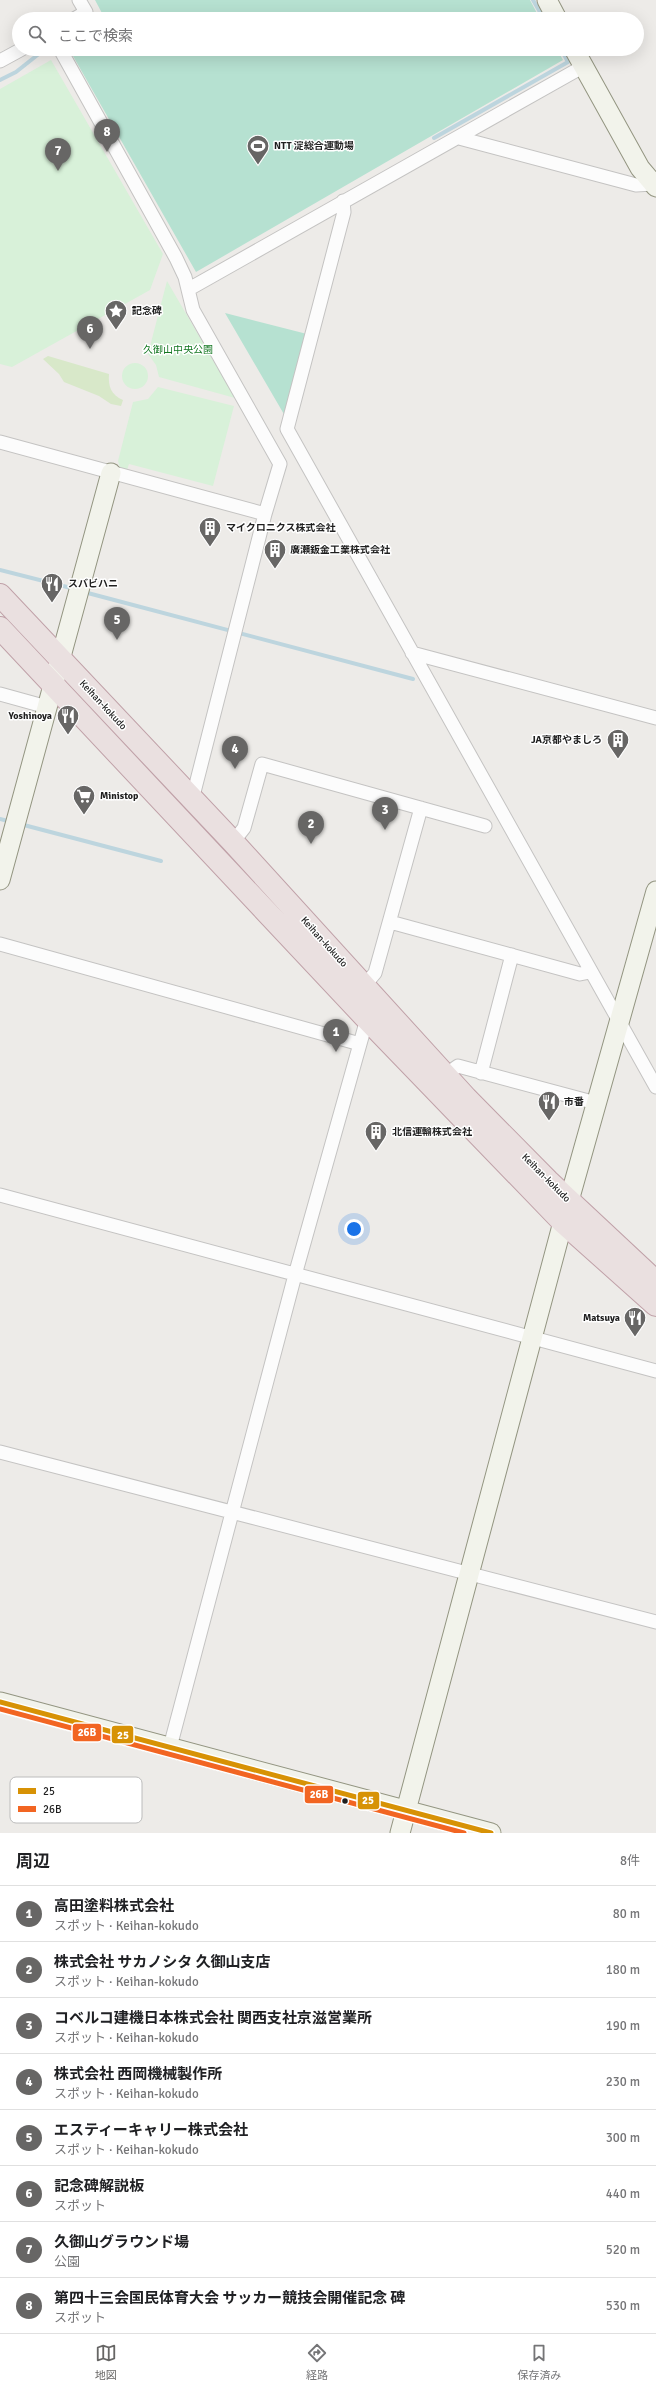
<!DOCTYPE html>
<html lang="ja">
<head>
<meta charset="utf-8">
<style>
	:root { --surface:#fff; --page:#f6f6f6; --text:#202124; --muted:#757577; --line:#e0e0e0; --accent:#676665 }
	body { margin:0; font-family:Signika,"Noto Sans JP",sans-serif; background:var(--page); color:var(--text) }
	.you { position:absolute; left:354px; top:1229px; width:14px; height:14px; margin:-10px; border:3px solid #fff; border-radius:50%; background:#1a73e8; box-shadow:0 0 0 6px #1a73e833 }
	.badge { display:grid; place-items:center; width:26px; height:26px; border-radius:50%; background:var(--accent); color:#fff; font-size:13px; font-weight:700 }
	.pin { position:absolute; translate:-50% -33px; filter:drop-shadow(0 1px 2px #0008) }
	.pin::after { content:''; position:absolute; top:21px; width:14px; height:12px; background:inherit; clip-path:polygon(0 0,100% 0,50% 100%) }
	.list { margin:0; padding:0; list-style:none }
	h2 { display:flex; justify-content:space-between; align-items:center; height:52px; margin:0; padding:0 16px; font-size:17px }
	h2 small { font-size:13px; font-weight:400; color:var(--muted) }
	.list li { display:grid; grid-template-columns:26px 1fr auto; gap:12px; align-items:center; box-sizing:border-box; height:56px; padding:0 16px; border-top:1px solid var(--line) }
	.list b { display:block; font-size:15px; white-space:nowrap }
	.list p { margin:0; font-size:13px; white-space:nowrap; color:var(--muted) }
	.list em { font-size:13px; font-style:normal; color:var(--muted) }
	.icon { flex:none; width:22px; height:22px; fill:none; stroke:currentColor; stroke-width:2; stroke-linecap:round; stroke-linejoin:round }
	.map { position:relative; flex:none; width:656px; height:1833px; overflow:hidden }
	.search { position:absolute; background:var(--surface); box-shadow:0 4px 16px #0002; left:12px; right:12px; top:12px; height:44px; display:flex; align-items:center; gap:10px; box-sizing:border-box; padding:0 14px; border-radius:22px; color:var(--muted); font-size:15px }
	.sheet { height:500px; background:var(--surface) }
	nav { display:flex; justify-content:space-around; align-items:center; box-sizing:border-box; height:56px; border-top:1px solid var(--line); background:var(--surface); font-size:11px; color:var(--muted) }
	nav a { display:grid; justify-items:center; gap:2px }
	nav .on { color:var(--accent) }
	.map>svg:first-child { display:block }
</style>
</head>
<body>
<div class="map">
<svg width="656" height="1833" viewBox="0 0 656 1833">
	<rect width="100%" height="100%" fill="#edebe8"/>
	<path fill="#d8e8c9" d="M48,356L109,374C108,386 111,395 123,400L121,406L111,404L99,396L64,382L59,374L43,359Z"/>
	<path fill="#d8f1d9" d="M51,60L163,254L150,290L12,367L0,364V89Z
		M167,281L235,398L159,377L156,365L148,354Z
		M122 376a13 13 0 1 1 26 0a13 13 0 1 1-26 0Z
		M158,387L234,406L213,486L129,464L127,470L120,468L118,461L133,402L148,399Z"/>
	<path fill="#b6e1d1" d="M95,0H530L540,19H96L103,15Z
		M69,49H557L563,60L196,272Z
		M225,313L307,334L285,416Z"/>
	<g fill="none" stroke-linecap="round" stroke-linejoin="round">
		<path stroke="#bdd5de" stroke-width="4" d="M533,0L544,19
			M0,80L16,72L45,49
			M434,138L568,62L561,49
			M0,570L75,589
			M84,592L413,679
			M0,819L12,822
			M20,824L161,861"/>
		<g stroke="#c4c3c2" stroke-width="15">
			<path id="street" d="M74,19L86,12L79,0
				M60,49L176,258L185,277L193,310L280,464L265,514L192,800
				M0,61L22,49
				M459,138L636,185L653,184
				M343,201L344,212L287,429L656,1087
				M189,289L584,66
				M0,442L265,514
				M412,653L656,718
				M0,694L47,707
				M233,842L244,828L262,764L485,826
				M390,922L580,974L590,972
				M0,944L360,1044
				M364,986L375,973L421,808
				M481,1073L512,955
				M445,1075L458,1066L596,1103
				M0,1195L656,1371
				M0,1452L656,1622
				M170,1747L295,1275L367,1019"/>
		</g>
		<g stroke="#939581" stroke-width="21">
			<path id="secondary" d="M547,0L557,19
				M574,49L640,168L656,187
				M0,880L111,473
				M0,1702L491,1833
				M400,1833L563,1222L656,891"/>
		</g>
		<g stroke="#c0a1a8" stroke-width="24">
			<path id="highway" d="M0,595L233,842L466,1098L548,1181L656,1282
				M0,628L367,1019L563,1222L656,1305"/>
		</g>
		<use href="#street" stroke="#fcfcfc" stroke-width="13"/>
		<use href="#secondary" stroke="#f2f3eb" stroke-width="19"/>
		<use href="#highway" stroke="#eae0e0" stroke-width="22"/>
		<g stroke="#fff" stroke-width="8">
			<path id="bus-1" d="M0,1702L491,1833"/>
		</g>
		<g stroke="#fff" stroke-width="8">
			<path id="bus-2" d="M0,1709L464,1833"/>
		</g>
		<use href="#bus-1" stroke="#d79205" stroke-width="5"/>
		<use href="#bus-2" stroke="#f26522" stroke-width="5"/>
	</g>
	<defs>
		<g id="stadium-pin" transform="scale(1.15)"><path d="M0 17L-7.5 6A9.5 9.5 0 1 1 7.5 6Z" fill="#676665" stroke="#fff"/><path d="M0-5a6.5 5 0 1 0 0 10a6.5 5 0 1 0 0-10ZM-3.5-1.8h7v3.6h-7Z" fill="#fff"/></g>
		<g id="sight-pin" transform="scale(1.15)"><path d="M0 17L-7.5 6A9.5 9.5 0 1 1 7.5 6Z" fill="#676665" stroke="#fff"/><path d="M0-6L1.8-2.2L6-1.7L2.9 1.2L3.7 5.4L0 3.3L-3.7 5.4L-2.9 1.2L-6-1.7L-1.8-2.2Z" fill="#fff"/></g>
		<g id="building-pin" transform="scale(1.15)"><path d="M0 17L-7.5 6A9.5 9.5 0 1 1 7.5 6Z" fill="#676665" stroke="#fff"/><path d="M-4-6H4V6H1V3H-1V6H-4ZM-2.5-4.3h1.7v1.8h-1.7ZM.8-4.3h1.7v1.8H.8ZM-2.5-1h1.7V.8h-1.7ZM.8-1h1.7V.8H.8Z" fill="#fff"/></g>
		<g id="restaurant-pin" transform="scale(1.15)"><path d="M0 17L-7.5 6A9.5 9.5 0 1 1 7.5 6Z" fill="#676665" stroke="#fff"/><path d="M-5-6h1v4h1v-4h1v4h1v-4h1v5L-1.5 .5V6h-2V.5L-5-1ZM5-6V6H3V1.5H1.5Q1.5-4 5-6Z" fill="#fff"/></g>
		<g id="supermarket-pin" transform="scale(1.15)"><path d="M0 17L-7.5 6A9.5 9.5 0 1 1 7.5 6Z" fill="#676665" stroke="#fff"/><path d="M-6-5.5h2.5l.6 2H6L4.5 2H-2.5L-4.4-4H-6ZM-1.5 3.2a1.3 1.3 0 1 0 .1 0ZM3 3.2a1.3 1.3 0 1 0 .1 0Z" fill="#fff"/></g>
	</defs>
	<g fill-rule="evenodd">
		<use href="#stadium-pin" x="258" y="146"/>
		<use href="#sight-pin" x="116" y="311"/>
		<use href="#building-pin" x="210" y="528"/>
		<use href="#building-pin" x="275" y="550"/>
		<use href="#restaurant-pin" x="52" y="584"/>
		<use href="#restaurant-pin" x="68" y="716"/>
		<use href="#building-pin" x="618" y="740"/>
		<use href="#supermarket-pin" x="84" y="796"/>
		<use href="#restaurant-pin" x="549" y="1102"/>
		<use href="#building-pin" x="376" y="1132"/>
		<use href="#restaurant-pin" x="635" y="1318"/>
	</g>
	<circle fill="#1f1f1f" stroke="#fff" stroke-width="1.5" cx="345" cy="1801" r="3.5"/>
	<g text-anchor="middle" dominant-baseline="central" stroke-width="3" stroke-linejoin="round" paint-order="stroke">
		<g font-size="10" font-weight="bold" fill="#1f1f1f" stroke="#fff" text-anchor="start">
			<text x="274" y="146">NTT 淀総合運動場</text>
			<text x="132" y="311">記念碑</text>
			<text x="226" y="528">マイクロニクス株式会社</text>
			<text x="290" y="550">廣瀬鈑金工業株式会社</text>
			<text x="68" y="584">スバビハニ</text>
			<text x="52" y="716" text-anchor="end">Yoshinoya</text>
			<text x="602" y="740" text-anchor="end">JA京都やましろ</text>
			<text x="100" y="796">Ministop</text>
			<text x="564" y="1102">市番</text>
			<text x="392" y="1132">北信運輸株式会社</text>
			<text x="620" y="1318" text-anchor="end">Matsuya</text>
		</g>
		<g font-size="10" fill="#137721" stroke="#fff">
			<text x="178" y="350">久御山中央公園</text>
		</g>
		<g font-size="10" fill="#1f1f1f" stroke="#fff">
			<text transform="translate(103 705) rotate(47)">Keihan-kokudo</text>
			<text transform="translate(324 942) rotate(48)">Keihan-kokudo</text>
			<text transform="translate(546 1178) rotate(45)">Keihan-kokudo</text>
		</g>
	</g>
	<rect x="10" y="1777" width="132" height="46" rx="6" fill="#fff" stroke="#bcbcbc" stroke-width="1"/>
	<rect x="18" y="1788" width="18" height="6" fill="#d79205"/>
	<rect x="18" y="1806" width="18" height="6" fill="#f26522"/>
	<g font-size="11" fill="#1f1f1f">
		<text x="43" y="1795">25</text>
		<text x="43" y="1813">26B</text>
	</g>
	<g stroke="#fff" stroke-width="1.5">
		<rect x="72" y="1723" width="30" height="19" rx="4" fill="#f26522"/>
		<rect x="111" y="1725" width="23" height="19" rx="4" fill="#d79205"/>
		<rect x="304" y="1785" width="30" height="19" rx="4" fill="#f26522"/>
		<rect x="357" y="1791" width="23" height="19" rx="4" fill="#d79205"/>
	</g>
	<g font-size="11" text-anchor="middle" font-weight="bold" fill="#fff">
		<text x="87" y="1736">26B</text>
		<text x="123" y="1739">25</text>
		<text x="319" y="1798">26B</text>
		<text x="368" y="1804">25</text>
	</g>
</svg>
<div class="you"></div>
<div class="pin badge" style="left:336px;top:1052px">1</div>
<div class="pin badge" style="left:311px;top:844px">2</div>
<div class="pin badge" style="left:385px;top:830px">3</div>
<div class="pin badge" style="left:235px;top:769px">4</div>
<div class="pin badge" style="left:117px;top:640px">5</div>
<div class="pin badge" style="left:90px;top:349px">6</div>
<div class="pin badge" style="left:58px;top:171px">7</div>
<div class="pin badge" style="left:107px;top:152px">8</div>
<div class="search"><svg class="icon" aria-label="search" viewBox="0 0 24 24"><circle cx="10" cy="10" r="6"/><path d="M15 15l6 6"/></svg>ここで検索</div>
</div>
<section class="sheet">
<h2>周辺<small>8件</small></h2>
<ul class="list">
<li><span class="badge">1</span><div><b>高田塗料株式会社</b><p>スポット · Keihan-kokudo</p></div><em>80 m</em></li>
<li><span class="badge">2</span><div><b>株式会社 サカノシタ 久御山支店</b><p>スポット · Keihan-kokudo</p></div><em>180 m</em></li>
<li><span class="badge">3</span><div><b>コベルコ建機日本株式会社 関西支社京滋営業所</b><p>スポット · Keihan-kokudo</p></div><em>190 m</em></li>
<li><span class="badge">4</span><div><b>株式会社 西岡機械製作所</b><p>スポット · Keihan-kokudo</p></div><em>230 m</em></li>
<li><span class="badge">5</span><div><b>エスティーキャリー株式会社</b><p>スポット · Keihan-kokudo</p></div><em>300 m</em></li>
<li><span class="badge">6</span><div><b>記念碑解説板</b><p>スポット</p></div><em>440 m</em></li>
<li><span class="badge">7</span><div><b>久御山グラウンド場</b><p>公園</p></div><em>520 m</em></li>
<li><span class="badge">8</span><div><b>第四十三会国民体育大会 サッカー競技会開催記念 碑</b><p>スポット</p></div><em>530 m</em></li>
</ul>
</section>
<nav>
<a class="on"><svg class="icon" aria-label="map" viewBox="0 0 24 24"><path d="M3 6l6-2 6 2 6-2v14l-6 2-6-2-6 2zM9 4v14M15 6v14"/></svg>地図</a>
<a><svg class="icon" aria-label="directions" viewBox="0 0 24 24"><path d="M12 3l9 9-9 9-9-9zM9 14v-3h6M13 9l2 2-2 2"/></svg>経路</a>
<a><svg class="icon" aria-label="saved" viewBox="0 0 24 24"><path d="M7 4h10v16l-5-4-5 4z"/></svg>保存済み</a>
</nav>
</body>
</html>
